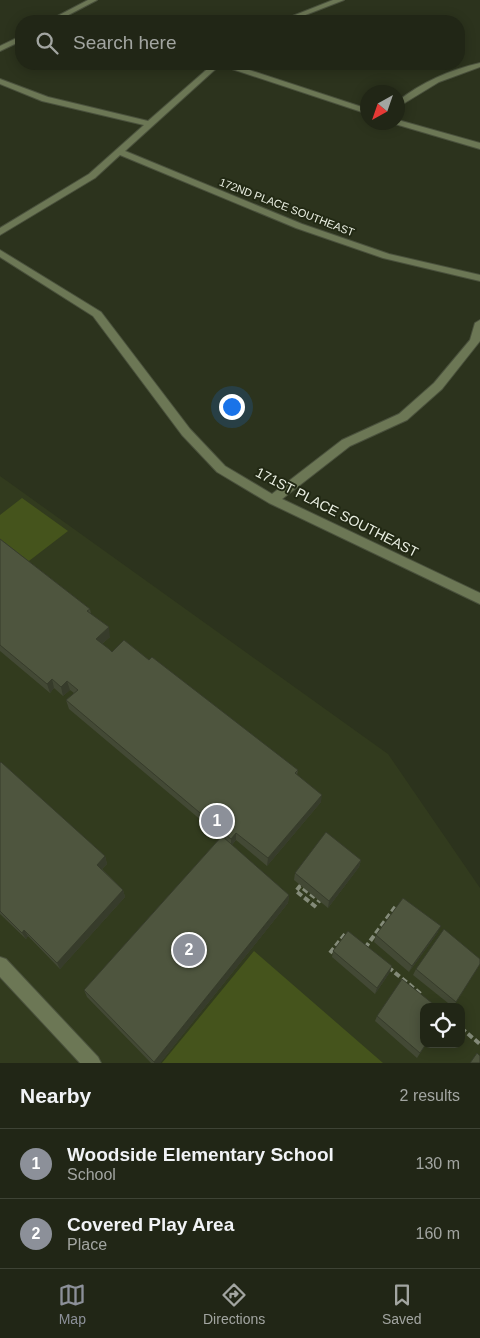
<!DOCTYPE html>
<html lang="en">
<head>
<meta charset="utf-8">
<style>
	:root { --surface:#212616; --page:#292e1f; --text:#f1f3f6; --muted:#a2a5a1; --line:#3e4335; --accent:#8c9099 }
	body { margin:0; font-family:Helvetica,sans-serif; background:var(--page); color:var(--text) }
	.controls { position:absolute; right:15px; bottom:15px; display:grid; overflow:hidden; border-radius:10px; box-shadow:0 2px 12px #0003 }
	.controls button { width:45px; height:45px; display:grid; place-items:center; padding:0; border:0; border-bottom:1px solid var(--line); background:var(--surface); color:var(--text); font:25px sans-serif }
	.compass { position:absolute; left:360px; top:85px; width:45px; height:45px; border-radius:50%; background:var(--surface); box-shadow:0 2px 12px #0003; rotate:220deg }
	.you { position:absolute; left:231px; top:406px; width:18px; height:18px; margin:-12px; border:4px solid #fff; border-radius:50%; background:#1a73e8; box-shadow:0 0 0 8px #1a73e833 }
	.badge { display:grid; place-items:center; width:32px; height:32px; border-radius:50%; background:var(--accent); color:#fff; font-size:16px; font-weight:700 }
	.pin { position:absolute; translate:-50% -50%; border:2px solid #fff; box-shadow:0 1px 5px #0006 }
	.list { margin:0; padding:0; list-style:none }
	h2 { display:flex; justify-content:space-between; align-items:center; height:65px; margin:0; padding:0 20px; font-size:21px }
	h2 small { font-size:16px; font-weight:400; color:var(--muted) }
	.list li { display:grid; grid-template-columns:32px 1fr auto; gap:15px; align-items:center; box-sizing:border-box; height:70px; padding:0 20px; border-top:1px solid var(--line) }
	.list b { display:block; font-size:19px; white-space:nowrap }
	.list p { margin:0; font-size:16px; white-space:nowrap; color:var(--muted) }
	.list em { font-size:16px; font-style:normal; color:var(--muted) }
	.icon { flex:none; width:28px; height:28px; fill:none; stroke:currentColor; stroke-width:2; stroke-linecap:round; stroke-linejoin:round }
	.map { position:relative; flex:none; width:480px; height:1063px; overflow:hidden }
	.search { position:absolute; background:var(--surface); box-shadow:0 2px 12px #0003; left:15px; right:15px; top:15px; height:55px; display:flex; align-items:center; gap:12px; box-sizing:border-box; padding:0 18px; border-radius:20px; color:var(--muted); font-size:19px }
	.sheet { height:205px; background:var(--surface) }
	nav { display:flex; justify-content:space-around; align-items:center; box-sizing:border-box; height:70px; border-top:1px solid var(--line); background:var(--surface); font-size:14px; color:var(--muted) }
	nav a { display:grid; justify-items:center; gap:2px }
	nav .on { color:var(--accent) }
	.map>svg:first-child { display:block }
</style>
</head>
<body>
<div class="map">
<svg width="480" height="1063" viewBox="0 0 480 1063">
	<rect width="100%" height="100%" fill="#2c331d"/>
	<path fill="#323b1e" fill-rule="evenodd" d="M0,476L388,754L480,888V1063H0ZM424,1007H461V1044H424Z"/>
	<path fill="#45541c" d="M22,498L68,531L25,564L0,544V515Z
		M254,951L383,1063H162Z"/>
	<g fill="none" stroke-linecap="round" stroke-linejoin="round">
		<g stroke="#4a513d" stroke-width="2">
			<path id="minor" d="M88,0H97L57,21H48Z
				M333,0H344L290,21H280Z
				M21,36V41L0,51V46Z
				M480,63V67L439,82L398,107V101C422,82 450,70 480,63Z
				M213,64H231L368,109V114L220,65L125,151L302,224L389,254L480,275V281L383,258L296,228L120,155L95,178L0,235V228L89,174L144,125L42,101L0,84V79L48,97L148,121Z
				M398,120L480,143V149L395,124Z
				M0,250L101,312L190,429L225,466L272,494L342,440L399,414L434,383L470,340L475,323L480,320V341L442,389L407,420L350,446L282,499L480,593V604L269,503L217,472L182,435L93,316L0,257Z
				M0,957L6,959L98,1057L101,1063H80L0,977Z"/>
		</g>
		<path stroke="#848b79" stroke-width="4" stroke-dasharray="6 3" stroke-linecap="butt" d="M316,907L296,891L300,886L321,902
			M365,948L396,906
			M330,953L346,933L348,935
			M388,967L422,995
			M461,1028L480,1044"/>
		<use href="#minor" fill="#6c7755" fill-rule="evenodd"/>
	</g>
	<path fill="#434935" d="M0,539L90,609L91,614L110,637L102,644L112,652L149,660L298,770L297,775L321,802L267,866L236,840L232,845L289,895L288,903L160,1063H151L87,997L84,990L221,837L69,709L66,700L74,693L70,690L63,696L54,688L50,693L0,651Z
		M0,763L105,856L107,864L102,869L123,890L125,897L60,969L28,936L26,939L0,914Z
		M361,860L359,867L328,908L294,880L295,873Z
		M438,932L409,972L374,942L376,935Z
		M333,951L390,972L375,994L332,957Z
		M480,964L453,1007L413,975L416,969Z
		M377,1016L426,1044L417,1058L375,1021Z"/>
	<path fill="#373c2b" d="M109,627L110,637L97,648L96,639Z
		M52,679L54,688L50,693L47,684Z
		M67,681L70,690L63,696L61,687Z
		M322,795L321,802L267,866L268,858Z
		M236,833V840L231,846V839Z
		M105,856L107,864L99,872L97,865Z
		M361,860L359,867L328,908L329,901Z
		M123,890L125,897L60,969L57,963Z
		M289,895L288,903L160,1063H154V1062Z
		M441,926L438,932L409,972L412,966Z
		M24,930L28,936L26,939L22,933Z
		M392,966L390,972L375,994L377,988Z"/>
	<path fill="#4e553e" stroke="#373c2b" d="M0,539L90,609L87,611L109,627L96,639L109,649L112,652L124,640L149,660L152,657L298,770L295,773L322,795L268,858L236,833L231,839L66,700L78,690L67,681L61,687L52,679L47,684L0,645Z
		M1,762L105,856L97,865L123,890L57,963L24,930L22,933L0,911V763Z
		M326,832L361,860L329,901L295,873Z
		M222,836L289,895L154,1062L84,990Z
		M403,898L441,926L412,966L376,935Z
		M444,929L480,959V964L456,1002L416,969Z
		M348,931L392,966L377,988L333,951Z
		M402,979L437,1007H424V1044H426L420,1053L377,1016Z
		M477,1053L480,1056V1063H470Z"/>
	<g text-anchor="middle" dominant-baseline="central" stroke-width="4" stroke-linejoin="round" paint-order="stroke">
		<g font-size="11" fill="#eaefe2" stroke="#222914">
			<text transform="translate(287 207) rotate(21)">172ND PLACE SOUTHEAST</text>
		</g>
		<g font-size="14" fill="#eaefe2" stroke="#222914">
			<text transform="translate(337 512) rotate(27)">171ST PLACE SOUTHEAST</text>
		</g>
	</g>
</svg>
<div class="controls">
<button><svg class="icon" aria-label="locate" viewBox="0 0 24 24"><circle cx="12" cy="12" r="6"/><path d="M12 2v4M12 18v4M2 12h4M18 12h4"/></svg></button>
</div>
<svg class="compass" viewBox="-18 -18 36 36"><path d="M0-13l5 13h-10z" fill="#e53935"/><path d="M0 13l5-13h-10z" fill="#a2a5a1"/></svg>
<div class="you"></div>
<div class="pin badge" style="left:217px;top:821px">1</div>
<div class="pin badge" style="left:189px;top:950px">2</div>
<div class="search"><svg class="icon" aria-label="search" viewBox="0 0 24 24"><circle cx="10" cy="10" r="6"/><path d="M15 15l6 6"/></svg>Search here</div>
</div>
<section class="sheet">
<h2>Nearby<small>2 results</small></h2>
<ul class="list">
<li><span class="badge">1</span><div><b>Woodside Elementary School</b><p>School</p></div><em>130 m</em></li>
<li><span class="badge">2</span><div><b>Covered Play Area</b><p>Place</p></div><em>160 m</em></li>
</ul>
</section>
<nav>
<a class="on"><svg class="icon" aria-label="map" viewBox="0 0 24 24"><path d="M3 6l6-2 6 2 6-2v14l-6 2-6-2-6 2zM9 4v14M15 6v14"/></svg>Map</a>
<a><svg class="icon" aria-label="directions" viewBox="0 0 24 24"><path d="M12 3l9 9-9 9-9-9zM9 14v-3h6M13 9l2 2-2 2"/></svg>Directions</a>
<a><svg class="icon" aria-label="saved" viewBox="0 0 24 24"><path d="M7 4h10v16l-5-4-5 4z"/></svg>Saved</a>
</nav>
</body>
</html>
